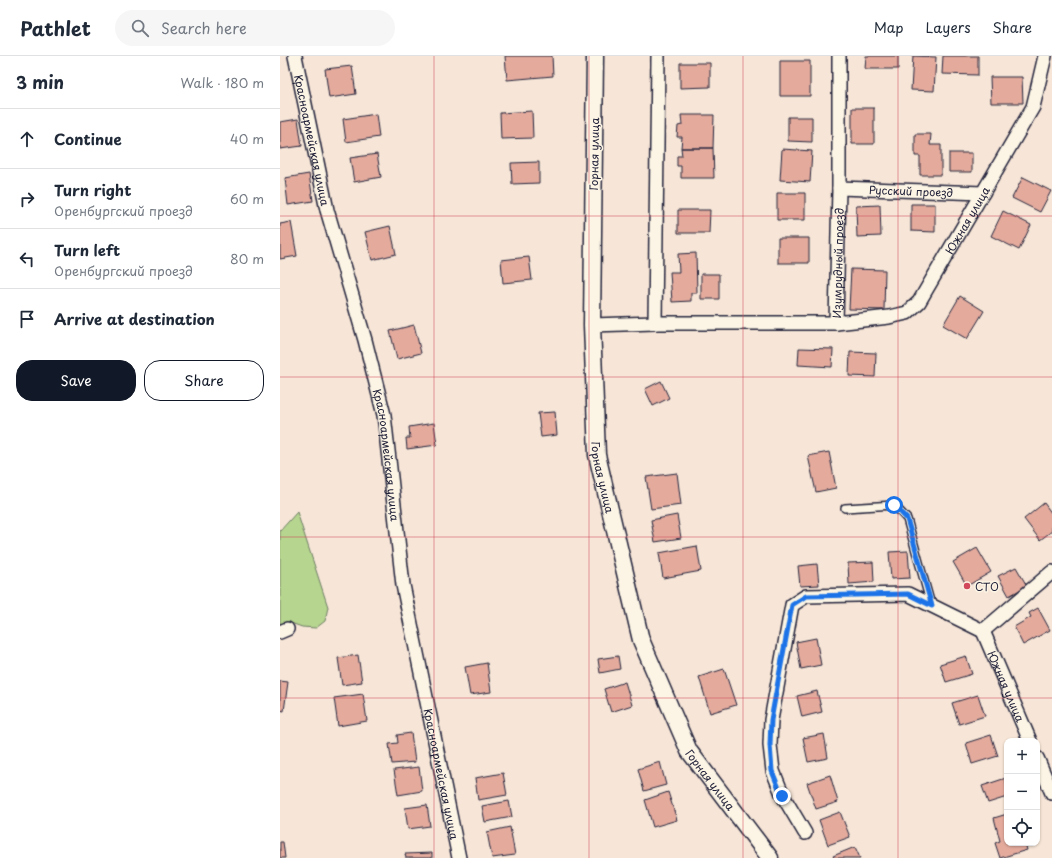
<!DOCTYPE html>
<html lang="en">
<head>
<meta charset="utf-8">
<style>
	:root { --surface:#fff; --page:#f6f6f7; --text:#1f2937; --muted:#747a83; --line:#e0e1e3; --accent:#111827 }
	body { margin:0; font-family:"Playpen Sans",sans-serif; background:var(--page); color:var(--text) }
	.controls { position:absolute; right:12px; bottom:12px; display:grid; overflow:hidden; border-radius:8px; box-shadow:0 1px 3px #0004 }
	.controls button { width:36px; height:36px; display:grid; place-items:center; padding:0; border:0; border-bottom:1px solid var(--line); background:var(--surface); color:var(--text); font:20px sans-serif }
	.stop { position:absolute; width:12px; height:12px; margin:-9px; border:3px solid #1a73e8; border-radius:50%; background:#fff }
	.stop.end { background:#1a73e8; border-color:#fff; box-shadow:0 1px 4px #0008 }
	.list { margin:0; padding:0; list-style:none }
	h2 { display:flex; justify-content:space-between; align-items:center; height:52px; margin:0; padding:0 16px; font-size:17px }
	h2 small { font-size:13px; font-weight:400; color:var(--muted) }
	.list li { display:grid; grid-template-columns:26px 1fr auto; gap:12px; align-items:center; box-sizing:border-box; height:60px; padding:0 16px; border-top:1px solid var(--line) }
	.list b { display:block; font-size:15px; white-space:nowrap }
	.list p { margin:0; font-size:13px; white-space:nowrap; color:var(--muted) }
	.list em { font-size:13px; font-style:normal; color:var(--muted) }
	.actions { display:flex; gap:8px; padding:12px 16px }
	.actions a { flex:1; padding:9px 0; border:1px solid var(--accent); border-radius:16px; text-align:center; font-size:14px; color:var(--accent) }
	.actions .main { background:var(--accent); color:#fff }
	.icon { flex:none; width:22px; height:22px; fill:none; stroke:currentColor; stroke-width:2; stroke-linecap:round; stroke-linejoin:round }
	.map { position:relative; flex:none; width:772px; height:802px; overflow:hidden }
	header { display:flex; align-items:center; gap:24px; box-sizing:border-box; height:56px; padding:0 20px; background:var(--surface); border-bottom:1px solid var(--line) }
	header strong { font-size:19px }
	nav { display:flex; gap:22px; margin-inline-start:auto; font-size:14px }
	.search { width:280px; height:36px; background:var(--page); display:flex; align-items:center; gap:10px; box-sizing:border-box; padding:0 14px; border-radius:22px; color:var(--muted); font-size:15px }
	main { display:flex }
	aside { flex:1; background:var(--surface) }
	.map>svg:first-child { display:block }
</style>
</head>
<body>
<header>
<strong>Pathlet</strong>
<div class="search"><svg class="icon" aria-label="search" viewBox="0 0 24 24"><circle cx="10" cy="10" r="6"/><path d="M15 15l6 6"/></svg>Search here</div>
<nav><a>Map</a><a>Layers</a><a>Share</a></nav>
</header>
<main>
<aside>
<h2>3 min<small>Walk · 180 m</small></h2>
<ul class="list">
<li><svg class="icon" aria-label="ahead" viewBox="0 0 24 24"><path d="M12 20V5M6 11l6-6 6 6"/></svg><div><b>Continue</b></div><em>40 m</em></li>
<li><svg class="icon" aria-label="right" viewBox="0 0 24 24"><path d="M7 20v-9h11M14 6l5 5-5 5"/></svg><div><b>Turn right</b><p>Оренбургский проезд</p></div><em>60 m</em></li>
<li><svg class="icon" aria-label="left" viewBox="0 0 24 24"><path d="M17 20v-9H6M10 6l-5 5 5 5"/></svg><div><b>Turn left</b><p>Оренбургский проезд</p></div><em>80 m</em></li>
<li><svg class="icon" aria-label="arrive" viewBox="0 0 24 24"><path d="M6 21V4h12l-3 4 3 4H6"/></svg><div><b>Arrive at destination</b></div></li>
</ul>
<div class="actions"><a class="main">Save</a><a>Share</a></div>
</aside>
<div class="map">
<svg width="772" height="802" viewBox="0 0 772 802">
	<rect width="100%" height="100%" fill="#f7e6d7"/>
	<filter id="ink" filterUnits="userSpaceOnUse"><feTurbulence type="fractalNoise" baseFrequency=".025" numOctaves="2"/><feDisplacementMap in="SourceGraphic" scale="8" xChannelSelector="R" yChannelSelector="G"/><feConvolveMatrix kernelMatrix="1 2 1 2 8 2 1 2 1" color-interpolation-filters="sRGB"/></filter>
	<g filter="url(#ink)">
		<path fill="#b6d58e" stroke="#6c7c64" d="M17,456L48,551L45,565L36,572L22,571L8,566L0,569V475Z"/>
		<path fill="#e4ab9d" stroke="#22223b" d="M225,0H272L273,20L227,24Z
			M586,0H618V13H585Z
			M633,0L656,1L654,35L631,34Z
			M663,0H698V19L662,18Z
			M500,5H530V40H500Z
			M400,7H430V31L400,32Z
			M72,10L76,38L49,42L45,13Z
			M710,21H742L743,47H711Z
			M572,52H594V88H572Z
			M252,55L253,82L221,83L220,57Z
			M96,58L99,81L66,86L63,63Z
			M401,59H434L433,92H401L402,81H397L398,70L402,69Z
			M508,61H532V86L508,85Z
			M18,63L22,90L0,93V66Z
			M635,78H651L650,89H661V119H640V100H635Z
			M401,92H433L434,122H401V110H397V100H402Z
			M502,93L532,95L530,126L500,124Z
			M669,97H692V116H669Z
			M97,98L101,121L74,126L70,102Z
			M259,106V127L232,128L231,107Z
			M29,118L33,145L8,149L5,122Z
			M743,121L771,135L760,156L732,142Z
			M497,137H525V164H497Z
			M631,148H655V176L631,175Z
			M600,149L601,180L577,181L576,150Z
			M398,154H430L429,177H398Z
			M723,155L751,169L739,194L711,180Z
			M11,166L17,200L0,203V168Z
			M110,170L116,198L92,204L85,176Z
			M498,182H529V207H498Z
			M416,197L417,237H411V245L392,246L390,216H399L398,198Z
			M249,201L252,224L223,227L221,204Z
			M571,213L605,214L604,254L569,253Z
			M421,218H439V243H421Z
			M680,240L704,255L687,283L663,269Z
			M134,269L141,297L117,303L110,275Z
			M519,292L553,293L552,311L518,309Z
			M570,296L596,297L595,321L569,320Z
			M381,325L389,342L373,350L365,333Z
			M275,356L277,379L261,381L258,357Z
			M154,367L157,389L127,393L126,382H130L129,371Z
			M549,396L556,432L536,436L528,400Z
			M397,417L401,449L371,453L366,421Z
			M764,447L772,458V475L760,484L744,463Z
			M397,459L401,482L375,486L371,464Z
			M417,490L421,515L383,522L379,497Z
			M697,492L711,516L687,530L673,506Z
			M628,495L630,522L611,523L609,496Z
			M593,506L594,526L569,528L568,507Z
			M537,508L539,529L520,530L518,510Z
			M736,511L747,530L729,540L718,520Z
			M758,552L770,574L743,589L734,571L751,561L749,557Z
			M536,582L541,609L521,613L516,586Z
			M78,599L82,626L62,629L58,602Z
			M338,600L340,613L320,617L318,603Z
			M686,600L692,618L666,626L660,608Z
			M207,607L211,636L190,639L185,611Z
			M444,613L456,649L430,657L419,621Z
			M0,625L8,626L4,655L0,654Z
			M345,626L352,649L331,656L324,633Z
			M537,635L542,656L522,661L517,640Z
			M83,638L87,665L58,670L54,642Z
			M698,639L705,660L679,668L672,647Z
			M131,677L135,706L112,708L109,688L118,687L117,679Z
			M544,678L548,702L528,706L523,682Z
			M711,679L718,700L692,708L686,687Z
			M380,706L386,729L364,735L358,713Z
			M139,711L142,735L118,739L114,714Z
			M223,717L227,739L198,744L195,722Z
			M550,719L558,746L536,753L527,727Z
			M726,722L727,741L708,747L702,730Z
			M388,736L397,764L373,771L365,744Z
			M229,745L232,761L205,766L202,750Z
			M147,749L150,770L128,773L125,752Z
			M560,756L570,781L548,789L539,764Z
			M727,758V787H745L747,794L720,802L715,787L720,785L714,762Z
			M230,771L235,799L212,802L207,776Z
			M0,786H3L5,802H0Z
			M575,791L580,802H554L553,800Z
			M152,797V802H126L125,798Z"/>
		<g fill="none" stroke-linecap="round" stroke-linejoin="round">
			<g stroke="#22223b" stroke-width="10">
				<path id="service" d="M565,452L614,449L627,463L651,549"/>
			</g>
			<g stroke="#22223b" stroke-width="16">
				<g id="minor">
					<path id="s1" d="M15,0L47,154L85,284L104,359L123,529L179,802"/>
					<path id="s2" d="M559,132L703,137"/>
					<path d="M375,267L378,0"/>
					<path id="s3" d="M556,267L609,261L627,257L639,246L753,51L765,0"/>
					<path id="s4" d="M312,269L375,267H556L559,132V0"/>
					<path id="s5" d="M703,575L750,685"/>
					<path d="M703,575L772,516"/>
					<path d="M0,576L7,573"/>
					<path d="M757,702L772,737"/>
					<path d="M525,777L503,740L493,715L490,689L491,664L512,549L526,540L628,538L703,575"/>
				</g>
			</g>
			<g stroke="#22223b" stroke-width="19">
				<g id="tertiary">
					<path id="s6" d="M315,0L312,269L317,399L361,584L409,695L490,802"/>
				</g>
			</g>
			<use href="#service" stroke="#fcf5e5" stroke-width="7"/>
			<use href="#minor" stroke="#fcf5e5" stroke-width="13"/>
			<use href="#tertiary" stroke="#fcf5e5" stroke-width="16"/>
		</g>
	</g>
	<g fill="none" stroke-linecap="round" stroke-linejoin="round" filter="url(#ink)">
		<path stroke="#1a73e8" stroke-width="5" d="M502,740L492,715L490,689L491,664L512,549L526,540L628,538L652,550L627,463L614,449"/>
	</g>
	<path fill="none" stroke="#d1495b" stroke-width="1" stroke-opacity="0.55" d="M154,0V802M309,0V802M463,0V802M618,0V802M0,160H772M0,321H772M0,481H772M0,642H772"/>
	<circle fill="#d1495b" stroke="#fcf5e5" stroke-width="1.5" cx="687" cy="530" r="4"/>
	<g text-anchor="middle" dominant-baseline="central" stroke-width="3" stroke-linejoin="round" paint-order="stroke">
		<g font-size="11" fill="#22223b" stroke="#fcf5e5">
			<text stroke="none"><textPath href="#s1" startOffset="86">Красноармейская улица</textPath></text>
			<text transform="translate(314 98) rotate(-89)">Горная улица</text>
			<text stroke="none"><textPath href="#s2" startOffset="72">Русский проезд</textPath></text>
			<text stroke="none"><textPath href="#s3" startOffset="183">Южная улица</textPath></text>
			<text stroke="none"><textPath href="#s4" startOffset="304">Изумрудный проезд</textPath></text>
			<text stroke="none"><textPath href="#s1" startOffset="410">Красноармейская улица</textPath></text>
			<text stroke="none"><textPath href="#s6" startOffset="422">Горная улица</textPath></text>
			<text stroke="none"><textPath href="#s5" startOffset="60">Южная улица</textPath></text>
			<text stroke="none"><textPath href="#s1" startOffset="734">Красноармейская улица</textPath></text>
			<text stroke="none"><textPath href="#s6" startOffset="746">Горная улица</textPath></text>
		</g>
		<g font-size="11" fill="#22223b" stroke="#fcf5e5" text-anchor="start">
			<text x="695" y="530">СТО</text>
		</g>
	</g>
</svg>
<div class="controls">
<button>+</button>
<button>−</button>
<button><svg class="icon" aria-label="locate" viewBox="0 0 24 24"><circle cx="12" cy="12" r="6"/><path d="M12 2v4M12 18v4M2 12h4M18 12h4"/></svg></button>
</div>
<div class="stop" style="left:614px;top:449px"></div>
<div class="stop end" style="left:502px;top:740px"></div>
</div>
</main>
</body>
</html>
